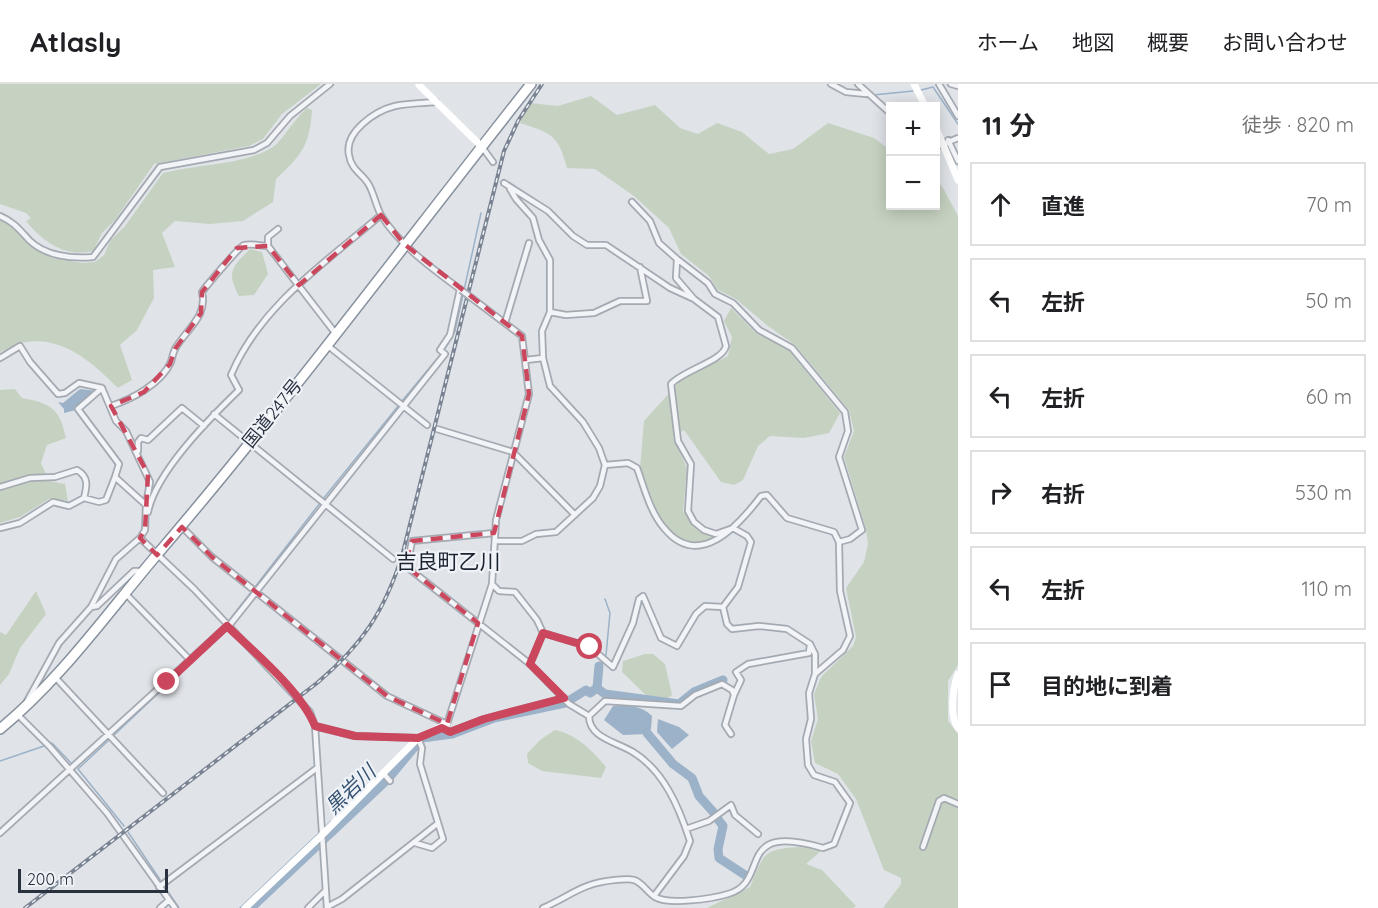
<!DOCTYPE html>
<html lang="ja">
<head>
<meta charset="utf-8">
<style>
	:root { --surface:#fff; --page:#f6f6f6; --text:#202124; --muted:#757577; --line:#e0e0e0 }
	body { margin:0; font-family:Quicksand,"Noto Sans JP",sans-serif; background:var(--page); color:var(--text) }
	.controls { position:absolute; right:18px; top:18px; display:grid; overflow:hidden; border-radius:0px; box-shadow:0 3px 15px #0003 }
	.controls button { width:54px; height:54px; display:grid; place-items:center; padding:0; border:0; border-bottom:2px solid var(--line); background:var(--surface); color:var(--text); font:30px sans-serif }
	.scale { position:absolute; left:18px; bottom:15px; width:150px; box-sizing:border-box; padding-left:6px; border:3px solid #29313f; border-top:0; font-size:16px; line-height:21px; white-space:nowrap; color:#29313f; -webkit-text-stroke:4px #eff2f6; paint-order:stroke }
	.stop { position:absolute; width:18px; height:18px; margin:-14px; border:4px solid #cb475d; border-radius:50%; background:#fff }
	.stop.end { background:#cb475d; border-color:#fff; box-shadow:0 2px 6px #0008 }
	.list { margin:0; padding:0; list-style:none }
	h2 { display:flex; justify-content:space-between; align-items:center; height:78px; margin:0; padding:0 24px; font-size:26px }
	h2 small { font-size:20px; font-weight:400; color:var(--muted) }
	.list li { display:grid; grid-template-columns:39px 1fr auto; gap:18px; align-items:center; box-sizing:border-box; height:84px; margin:0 12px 12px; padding:0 12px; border:2px solid var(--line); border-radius:0px }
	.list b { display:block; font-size:22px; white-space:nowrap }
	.list em { font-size:20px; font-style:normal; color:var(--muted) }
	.icon { flex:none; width:33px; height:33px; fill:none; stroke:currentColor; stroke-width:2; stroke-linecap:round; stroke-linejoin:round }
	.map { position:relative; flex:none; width:958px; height:824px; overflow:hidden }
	header { display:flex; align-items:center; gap:36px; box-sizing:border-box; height:84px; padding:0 30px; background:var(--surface); border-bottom:2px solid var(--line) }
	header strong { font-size:28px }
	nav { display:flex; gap:33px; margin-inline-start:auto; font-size:21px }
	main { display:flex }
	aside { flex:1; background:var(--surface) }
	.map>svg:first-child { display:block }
</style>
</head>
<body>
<header>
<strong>Atlasly</strong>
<nav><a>ホーム</a><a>地図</a><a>概要</a><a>お問い合わせ</a></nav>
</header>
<main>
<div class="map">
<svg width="958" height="824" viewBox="0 0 958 824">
	<rect width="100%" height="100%" fill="#e0e3e8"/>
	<path fill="#c6d2c1" d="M0,0H321L282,30L263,55L249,62L154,80L115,136L102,149L93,167C65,174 42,157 26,137L31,134L26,129L0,120Z
		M591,12L617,31L655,21L680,44L698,50L717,39L742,48L769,70L793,65L828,39L874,54L890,66V122H936V95L943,104L958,132V581L948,597V637L958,650V824H883L901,800V794L884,786L856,715L838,690L815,679L811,657L818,635L814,610L821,593L853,562L856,553L846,504L864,478L868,460L866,445L844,373L854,347L849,326L795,261L768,242L736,215L718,206L709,192L681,170L669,144L634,112L595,85L567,84C558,50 551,49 520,39L530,19L558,22Z
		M307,24L312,26C310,61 301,72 276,95L273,118L243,137L210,140L175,137L162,149L175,183L153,186L154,214L137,246L120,261L132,296L118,304C94,280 64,252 26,258C18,259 8,265 0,268V136L13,142L27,160L52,174L82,179L95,178L104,171L110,157L125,142L163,89C198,80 242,82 273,63C282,57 295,34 307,24Z
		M250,165L262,168L268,190L254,211L239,212C226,188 232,183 250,165Z
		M731,224L756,249L789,266L840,329L829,349L804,354L770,352L758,362L743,396L734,401L721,398L684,346L673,353L687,384L683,427L691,439L715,453L701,458L685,457L666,443L656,425L640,384L644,337L681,296L728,272L732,253L724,237Z
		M15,305L22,314C51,319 60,325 66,354L47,361L41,379L49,397L65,400L68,417L49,415L20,433L0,439V306Z
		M36,507L46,530L20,564L9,590L0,601V548L6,551Z
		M645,570H653L665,580L672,611L664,617L650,615L622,588L623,577Z
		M555,646C576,650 593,667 606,683L601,694L542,687L528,679L527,670L540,656Z
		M800,763L821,767L806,780L822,786L856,822L853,824H707L750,803C764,770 762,765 800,763Z"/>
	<path fill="#9bb2c8" d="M80,305L97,307L76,326L64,329V325L58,318L63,319Z
		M613,622C628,622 640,620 652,632L651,645L646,650L623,651L604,636Z
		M658,635L679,643L689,651L672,665L657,648Z"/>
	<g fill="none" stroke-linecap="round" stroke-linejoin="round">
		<path stroke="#9bb2c8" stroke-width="1.5" d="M829,1L843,9
			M921,6L933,3L958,40
			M851,11L867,12
			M873,11L913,7
			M444,266L455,247L481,129
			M402,317L441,270
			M323,415L399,321
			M255,503L320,419
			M605,515L610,529L606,571
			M227,539L252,507
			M599,582L603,576
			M113,652L218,553
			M109,656L78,685L124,742
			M52,659L72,680
			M0,677L44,662
			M325,743L331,737
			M128,748L179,824
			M240,824L318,750"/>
		<path stroke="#9bb2c8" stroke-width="9" d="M597,604L599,582
			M647,649L673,680L692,694L699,712L715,730
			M717,734L723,742L718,765L719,774L745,791
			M251,824L387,696L422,654L452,650L494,634L565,619L586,606L590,609L597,604L605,610L679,620L694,608L723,596"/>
		<g stroke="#a5aab2" stroke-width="8">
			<path id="street" d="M831,0L846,8L866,10
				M858,0L890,29
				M939,0L958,32
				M951,0L958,2
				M436,18C423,19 408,19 395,22C375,27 344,48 349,71C351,86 363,90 369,101C374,110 376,122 381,131C399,161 433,185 461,206
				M948,56L958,77
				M482,63L493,78
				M936,63L958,54
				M504,99L548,127L573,152L587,161H606L670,204L692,214
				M632,118L650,137L659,159L677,175
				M0,132C14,138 19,145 29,156C45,172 72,175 93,173L160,83L254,66L267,59L290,32L330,0
				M278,145L268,153V162L336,250
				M550,228L566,231L594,229L620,217H647L640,183
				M505,239L529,159
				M327,261L427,341
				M0,274L20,262L30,278L58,310L65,309L79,299L102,304L116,337L126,347L150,398L146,421L145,446L140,454L194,505L310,628L315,642L327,824
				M526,276L543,274
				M102,304L78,325L119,380L115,393
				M111,322C132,315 161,300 171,278C172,274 173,269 175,265C186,245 208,233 202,208C207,201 240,162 244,161C251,159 260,162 268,162
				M214,330L393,475
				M437,345L513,368L575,431
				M138,367V358L141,354L148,356L182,324L204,342
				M605,381L628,379L637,384C644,403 650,428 664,444C699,487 739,441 761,412L767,411L787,434L834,448L839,458L840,507L850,552L843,566L815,590
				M0,403L30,394L55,393L77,386C89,393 87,402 84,414
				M148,428C156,388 209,335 239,306L231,291C260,222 326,178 381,131
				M182,443L212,473L387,612L447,640L492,500L496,436L529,310L522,252L473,215
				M0,444L20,439L53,418L69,422L84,414L99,418L106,416L115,393L146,421
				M494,449L412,457L407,483L530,580L569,620L589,632C589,654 617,658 633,668C664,687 679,723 690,757L684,772L654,812
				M495,457H522L536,450L556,448L593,414L600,402L605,381L599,364L583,338L550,302L543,274L542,247L550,228V176L539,156L533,134L516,115L510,105
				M492,500L499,507L515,508L537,536L543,549
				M125,509L190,576
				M91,523L116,475L140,454
				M228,543L445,270L440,266L450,251L460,205
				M530,580L543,549L590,563L613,583L633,539L639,515L643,512L661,554L677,562L696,530L705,522L723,523
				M54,592L163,709
				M734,611L741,596L736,588L748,580L809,569L810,560
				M25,621L59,559L91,523L97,522L134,487H142
				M18,631L50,663L107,729L175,824
				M589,632L605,617L681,622L695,611L722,600L732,606L734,611L725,641L731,650
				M315,642L355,652L418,654L422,664L420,680L443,755L432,764L415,759
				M442,643L450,648L484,635L564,614
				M384,690L390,697
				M686,745L709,737L731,721L735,731L758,750
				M0,749L227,542
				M923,763L939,717L944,714L958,720
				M159,803L317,684
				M327,823L342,815L437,740
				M160,824L169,816
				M308,824L325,807
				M543,824C572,811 582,799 615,796C621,796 628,794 634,796C642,798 648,809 655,813C668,821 712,815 728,810C772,798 732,737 823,764L834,760L850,719L835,698L814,691L808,681L806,655L811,635L809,609L815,590V570L810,560L787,545L759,542L732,545L727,540L723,523L738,503L751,458L747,452L733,444L716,450L704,446L694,438L688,427L691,380L678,357L671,300C684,286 723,277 726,262L718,233L694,215L676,194L677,175L708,199L715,210L733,219L759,246L792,264L845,328L848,347L839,373L862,446L850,455L839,458"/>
		</g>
		<g stroke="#87919f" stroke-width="12">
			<path id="highway" d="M0,645C59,597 106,531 155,473C286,320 406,158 531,0"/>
		</g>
		<use href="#street" stroke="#f2f4f7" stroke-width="4.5"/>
		<path stroke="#fff" stroke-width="7" d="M914,0L925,22
			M419,1L481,62
			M936,44L958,96
			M958,590C953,603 949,632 958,644
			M245,824L321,752L418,654L447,640"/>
		<use href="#highway" stroke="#fff" stroke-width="9"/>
		<g stroke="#798392" stroke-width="4">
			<path id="rail" d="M25,824L317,599C362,561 384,528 402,472L504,67L518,37L542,0"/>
		</g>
		<use href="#rail" stroke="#eff2f6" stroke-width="1.5" stroke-dasharray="4.5" stroke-linecap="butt"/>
		<g stroke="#a5aab2" stroke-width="8" stroke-linecap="butt">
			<path id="street-bridge" d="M461,206L473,215"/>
		</g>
		<use href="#street-bridge" stroke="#f2f4f7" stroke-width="4.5"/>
	</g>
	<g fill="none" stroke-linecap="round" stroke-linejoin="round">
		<path stroke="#cb475d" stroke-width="8" d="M167,598L227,542C255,569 301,607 315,642L355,652L418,654L442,644L450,648L484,635L564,614L530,580L543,549L590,563"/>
	</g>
	<path fill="none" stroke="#cb475d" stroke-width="4.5" stroke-dasharray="12 8" stroke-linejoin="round" d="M381,131L404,160L522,252L529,310L494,449L412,457L408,470L407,483L478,539L447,640L387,612L212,473L182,443L157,471L140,454L145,446L148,390L111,322L144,308L170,280L175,265L201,229L202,208L237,164L268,162L299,201Z"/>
	<g text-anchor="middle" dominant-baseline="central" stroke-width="4.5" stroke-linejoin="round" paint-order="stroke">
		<g font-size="18" fill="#29313f" stroke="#eff2f6">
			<text transform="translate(272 329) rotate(-51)">国道247号</text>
		</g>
		<g font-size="20" font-style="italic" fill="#345172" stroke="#eff2f6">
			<text transform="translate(350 705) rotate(-44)">黒岩川</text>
		</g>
		<g font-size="21" fill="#1b2230" stroke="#eff2f6">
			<text x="448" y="477">吉良町乙川</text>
		</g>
	</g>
</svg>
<div class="controls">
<button>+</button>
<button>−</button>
</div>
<div class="scale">200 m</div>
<div class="stop" style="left:590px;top:563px"></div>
<div class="stop end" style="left:167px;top:598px"></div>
</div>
<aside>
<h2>11 分<small>徒歩 · 820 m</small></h2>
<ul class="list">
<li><svg class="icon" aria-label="ahead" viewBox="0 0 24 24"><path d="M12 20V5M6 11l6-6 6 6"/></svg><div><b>直進</b></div><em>70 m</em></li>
<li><svg class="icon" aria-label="left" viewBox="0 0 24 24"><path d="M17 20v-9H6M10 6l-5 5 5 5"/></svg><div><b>左折</b></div><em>50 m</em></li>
<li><svg class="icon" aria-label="left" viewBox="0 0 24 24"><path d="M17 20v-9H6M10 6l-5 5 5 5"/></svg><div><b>左折</b></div><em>60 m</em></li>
<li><svg class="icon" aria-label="right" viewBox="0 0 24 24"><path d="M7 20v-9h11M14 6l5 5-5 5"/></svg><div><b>右折</b></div><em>530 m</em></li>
<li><svg class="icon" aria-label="left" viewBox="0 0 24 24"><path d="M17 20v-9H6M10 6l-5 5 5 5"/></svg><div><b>左折</b></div><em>110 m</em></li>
<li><svg class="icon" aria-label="arrive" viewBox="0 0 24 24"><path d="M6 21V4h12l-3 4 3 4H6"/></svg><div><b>目的地に到着</b></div></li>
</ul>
</aside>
</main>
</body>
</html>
